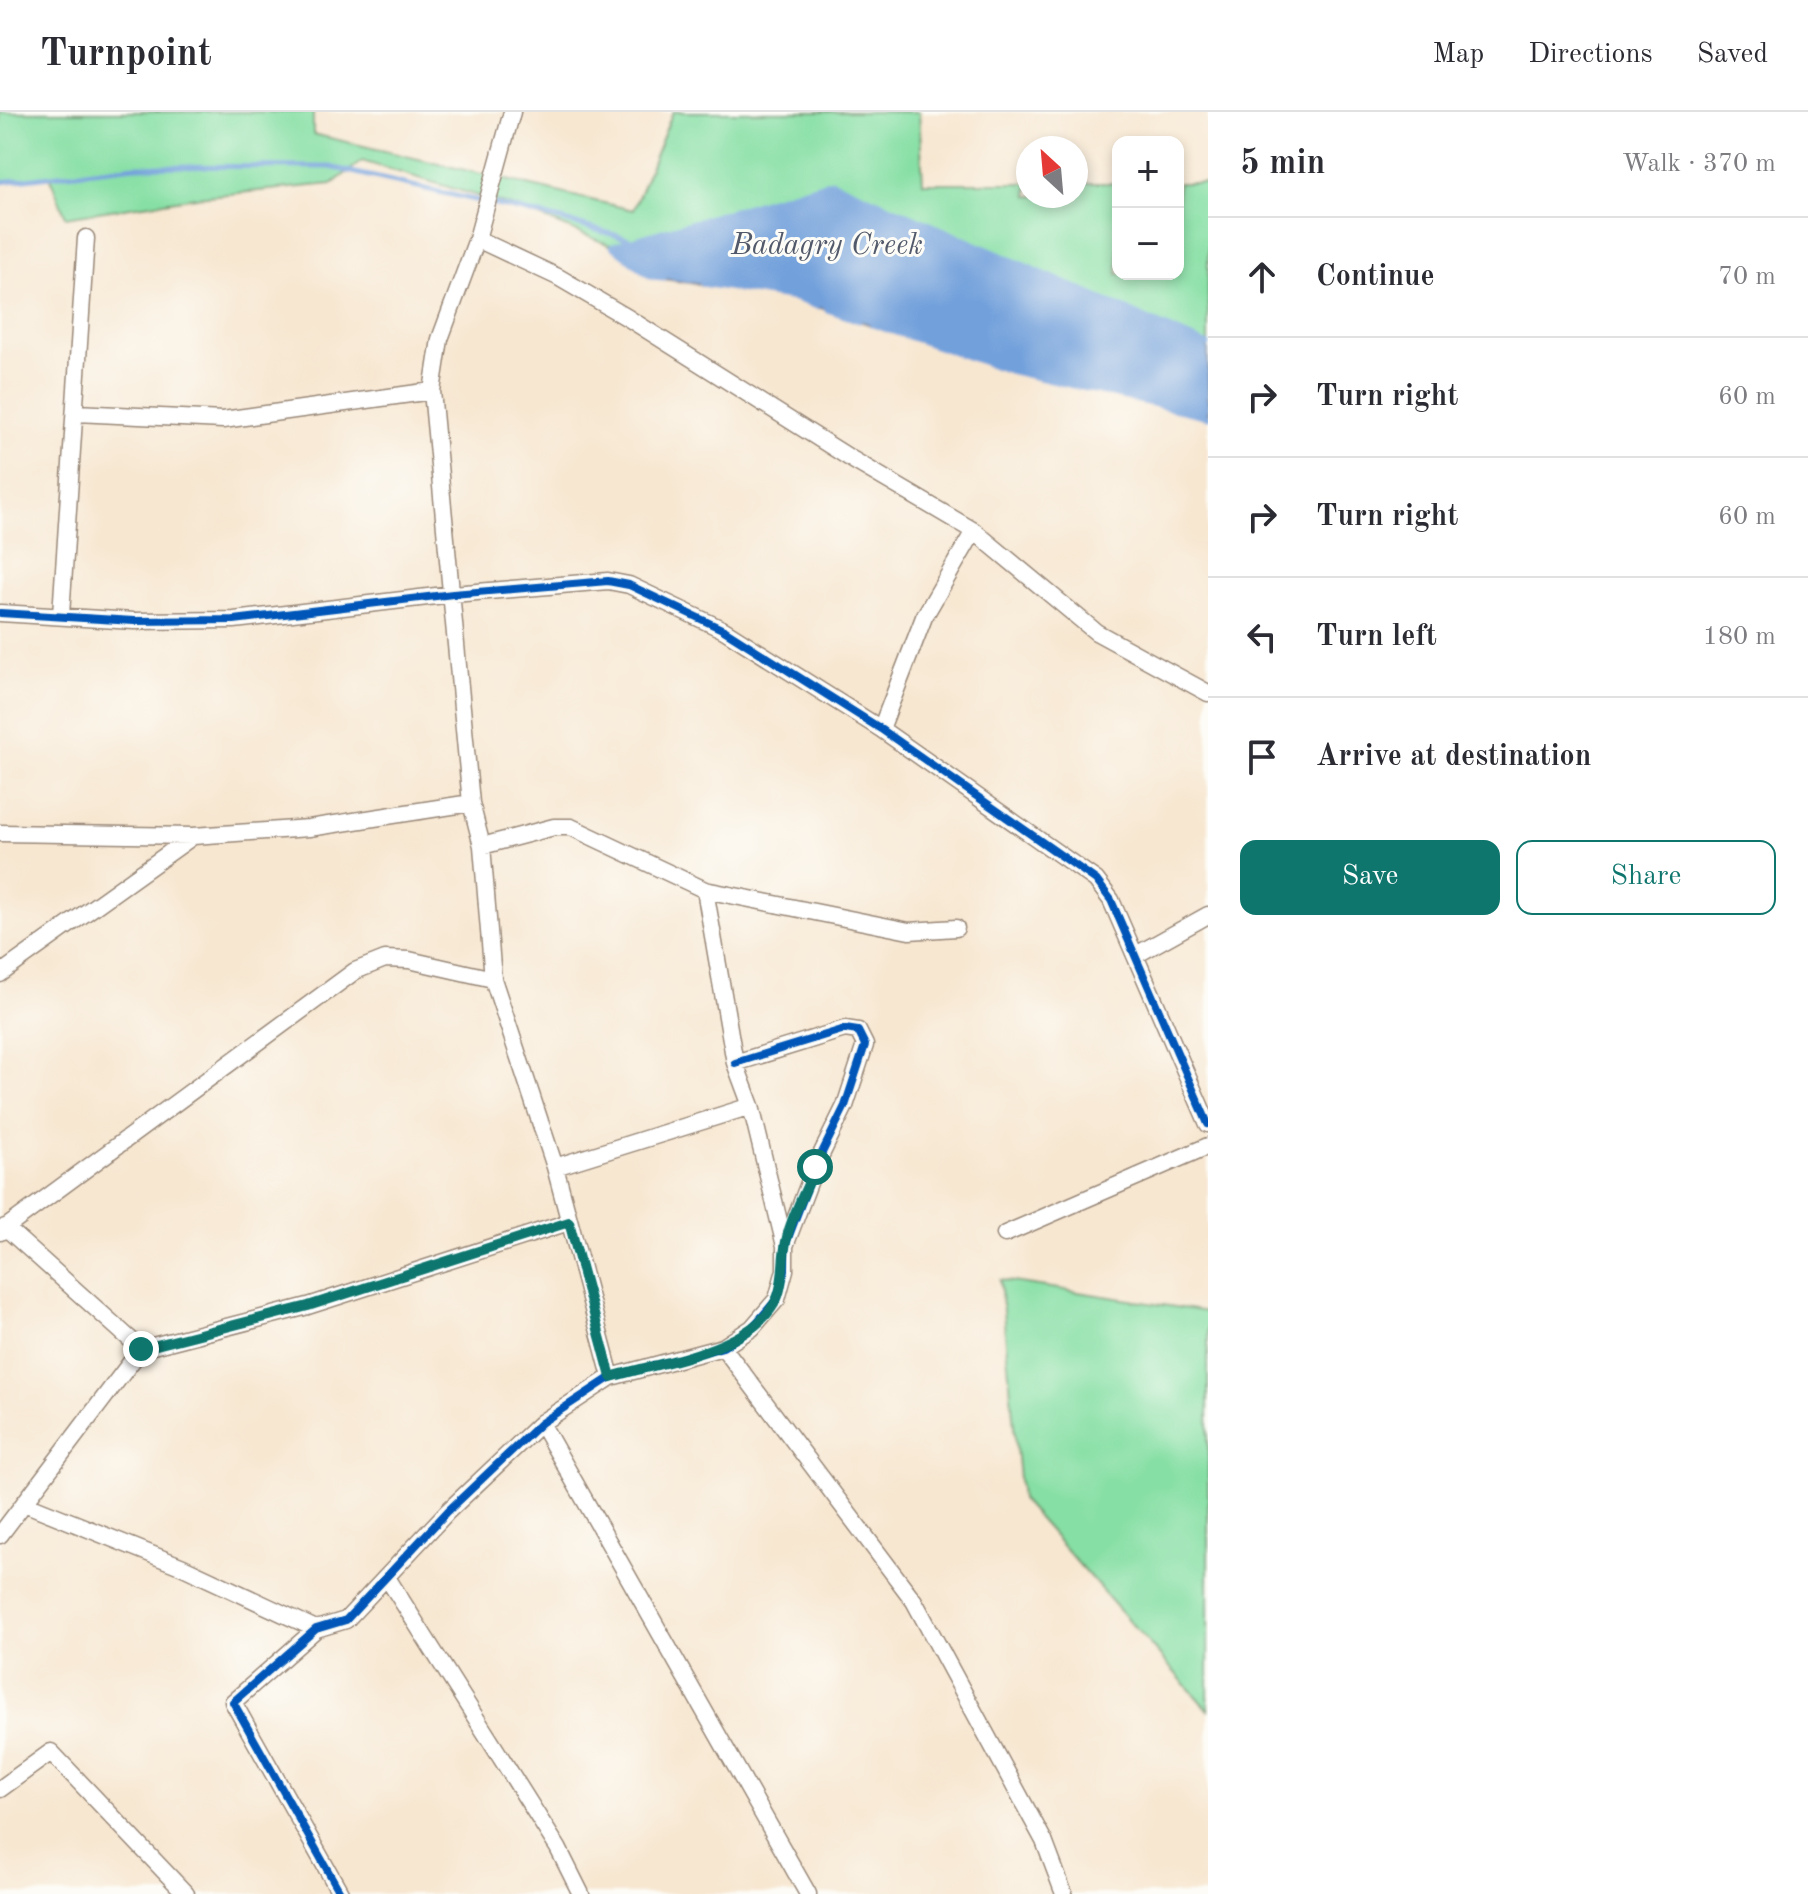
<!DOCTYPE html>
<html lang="en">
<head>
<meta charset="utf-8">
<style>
	:root { --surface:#fff; --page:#f7f7f7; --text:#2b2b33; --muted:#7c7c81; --line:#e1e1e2; --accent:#0f766e }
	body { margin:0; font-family:"Old Standard TT",serif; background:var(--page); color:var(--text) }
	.controls { position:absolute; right:24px; top:24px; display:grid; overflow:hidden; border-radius:16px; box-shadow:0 4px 12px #0003 }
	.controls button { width:72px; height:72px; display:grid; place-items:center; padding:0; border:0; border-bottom:2px solid var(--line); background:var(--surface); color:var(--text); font:40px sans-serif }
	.compass { position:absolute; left:1016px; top:24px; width:72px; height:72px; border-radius:50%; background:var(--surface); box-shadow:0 4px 12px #0003; rotate:334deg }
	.stop { position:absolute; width:24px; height:24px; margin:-18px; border:6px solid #0f766e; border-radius:50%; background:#fff }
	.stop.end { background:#0f766e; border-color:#fff; box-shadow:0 2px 8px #0008 }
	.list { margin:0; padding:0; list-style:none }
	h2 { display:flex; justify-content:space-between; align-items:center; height:104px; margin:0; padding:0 32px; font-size:34px }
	h2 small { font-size:26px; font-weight:400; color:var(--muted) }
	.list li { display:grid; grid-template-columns:52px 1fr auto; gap:24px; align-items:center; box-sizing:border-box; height:120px; padding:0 32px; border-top:2px solid var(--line) }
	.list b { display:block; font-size:30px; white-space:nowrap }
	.list em { font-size:26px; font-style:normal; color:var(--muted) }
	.actions { display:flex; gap:16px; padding:24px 32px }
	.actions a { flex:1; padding:18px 0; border:2px solid var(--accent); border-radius:16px; text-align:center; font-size:28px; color:var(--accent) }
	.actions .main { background:var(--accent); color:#fff }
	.icon { flex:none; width:44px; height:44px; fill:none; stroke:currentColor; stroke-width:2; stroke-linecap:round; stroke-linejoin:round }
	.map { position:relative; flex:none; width:1208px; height:1782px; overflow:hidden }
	header { display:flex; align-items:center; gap:48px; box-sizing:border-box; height:112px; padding:0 40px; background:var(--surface); border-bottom:2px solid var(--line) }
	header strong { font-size:38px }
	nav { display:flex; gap:44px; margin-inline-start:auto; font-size:28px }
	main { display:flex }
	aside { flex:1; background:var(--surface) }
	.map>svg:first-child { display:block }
</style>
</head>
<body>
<header>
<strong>Turnpoint</strong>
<nav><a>Map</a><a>Directions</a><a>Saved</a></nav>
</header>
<main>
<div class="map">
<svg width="1208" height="1782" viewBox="0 0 1208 1782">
	<rect width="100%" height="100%" fill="#fdfcf7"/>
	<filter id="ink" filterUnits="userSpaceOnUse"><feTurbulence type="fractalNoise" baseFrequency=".0125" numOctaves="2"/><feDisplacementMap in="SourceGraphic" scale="16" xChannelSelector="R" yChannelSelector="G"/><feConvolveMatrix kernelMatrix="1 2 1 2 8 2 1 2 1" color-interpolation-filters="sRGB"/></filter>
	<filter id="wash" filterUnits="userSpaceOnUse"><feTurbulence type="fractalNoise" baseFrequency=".006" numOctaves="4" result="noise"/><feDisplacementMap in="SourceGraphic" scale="32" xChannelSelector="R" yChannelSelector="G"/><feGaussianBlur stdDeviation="1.8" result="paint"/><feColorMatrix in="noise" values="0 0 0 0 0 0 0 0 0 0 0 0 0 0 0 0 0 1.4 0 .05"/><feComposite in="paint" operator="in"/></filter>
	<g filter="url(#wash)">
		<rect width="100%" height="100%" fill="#f7e7d1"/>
		<path fill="#86dfa4" stroke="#608461" stroke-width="2" d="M0,0H313V22L633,98L673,0H919L923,71H1028V84H1076V71H1118V162H1178V71H1208V233L832,69L612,134L518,96L362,49L332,72L196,85L66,105L49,63L0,70Z
			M1000,1168L1208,1200V1598L1021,1387Z"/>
		<path fill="#72a0db" stroke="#56657c" stroke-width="2" d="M832,69L1208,233V305L1008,259L794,187L651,165L612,134Z"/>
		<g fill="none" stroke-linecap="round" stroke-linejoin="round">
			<path stroke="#72a0db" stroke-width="5" d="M0,70L135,54L330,55L558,107L629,127
				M664,166L651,165L612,134L832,69L1208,233
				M702,172L794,187L817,195
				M827,198L859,209
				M872,213L1008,259L1208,305"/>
		</g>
	</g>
	<g filter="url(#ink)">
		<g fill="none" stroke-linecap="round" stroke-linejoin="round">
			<g stroke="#998878" stroke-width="19">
				<path id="minor" d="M512,0L477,127L440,227L432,279L471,691L482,734L493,867L555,1055L611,1265
					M477,127L558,165L628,206L853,348L974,419L1096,520L1208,581
					M76,301L223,308L432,279
					M0,501L134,509L234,508L453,482L608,469L629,473L724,518L881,617L1096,768L1111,788L1208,1012
					M61,503L86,126
					M881,617L924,505L974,419
					M0,721L193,724L309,716L471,691
					M482,734L554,715H571L705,778L909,819L956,816
					M705,778L735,951L751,994L785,1134
					M1136,843L1208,803
					M0,862L193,724
					M555,1055L751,994
					M5,1115L141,1237
					M0,1120L355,859L385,847L409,848L493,867
					M1005,1122L1208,1034
					M723,1235L914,1489L1044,1729L1064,1782
					M541,1311L808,1782
					M24,1391L183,1455L316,1517
					M0,1423L141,1237L308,1194L569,1110
					M388,1467L558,1736L581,1782
					M0,1677L51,1640L186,1782
					M341,1782L233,1590L316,1517L346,1508L448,1399L541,1311L611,1265L723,1235L752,1216L777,1187L785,1158V1134L815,1055L845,994L865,933L858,919L845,917L735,951"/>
			</g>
			<use href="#minor" stroke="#fff" stroke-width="16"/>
			<g stroke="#fdfcf7" stroke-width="13">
				<path id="cycleway" d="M0,501L134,509L234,508L453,482L608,469L629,473L724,518L881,617L1096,768L1111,788L1208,1012
					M341,1782L233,1590L316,1517L346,1508L448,1399L541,1311L611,1265L723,1235L752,1216L777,1187L785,1158V1134L815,1055L845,994L865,933L858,919L845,917L735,951"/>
			</g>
			<use href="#cycleway" stroke="#0057b8" stroke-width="8"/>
		</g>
	</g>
	<g fill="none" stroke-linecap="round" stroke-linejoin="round" filter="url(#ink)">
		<path stroke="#0f766e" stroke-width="10" d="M141,1237L308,1194L569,1110L611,1265C660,1250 757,1238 778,1184C784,1168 782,1152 785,1136C788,1109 806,1080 815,1055"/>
	</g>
	<g text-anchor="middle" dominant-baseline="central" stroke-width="6" stroke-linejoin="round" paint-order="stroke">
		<g font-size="30" font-style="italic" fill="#51596a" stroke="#fdfcf7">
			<text x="827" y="134">Badagry Creek</text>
		</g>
	</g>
</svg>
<div class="controls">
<button>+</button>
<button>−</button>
</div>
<svg class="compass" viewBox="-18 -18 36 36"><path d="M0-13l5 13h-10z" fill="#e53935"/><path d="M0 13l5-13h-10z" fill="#7c7c81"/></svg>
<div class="stop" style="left:815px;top:1055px"></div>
<div class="stop end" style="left:141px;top:1237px"></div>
</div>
<aside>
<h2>5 min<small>Walk · 370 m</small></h2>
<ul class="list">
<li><svg class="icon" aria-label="ahead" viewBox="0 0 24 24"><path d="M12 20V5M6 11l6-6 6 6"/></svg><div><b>Continue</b></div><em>70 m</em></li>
<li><svg class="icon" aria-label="right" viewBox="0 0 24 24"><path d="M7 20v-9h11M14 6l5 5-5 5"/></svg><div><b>Turn right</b></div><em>60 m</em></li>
<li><svg class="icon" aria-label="right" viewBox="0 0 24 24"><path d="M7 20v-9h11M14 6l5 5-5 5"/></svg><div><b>Turn right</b></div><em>60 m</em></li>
<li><svg class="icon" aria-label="left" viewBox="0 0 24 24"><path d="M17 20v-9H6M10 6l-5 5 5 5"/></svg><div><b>Turn left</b></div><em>180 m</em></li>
<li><svg class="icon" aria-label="arrive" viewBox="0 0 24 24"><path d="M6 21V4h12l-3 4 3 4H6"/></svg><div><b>Arrive at destination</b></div></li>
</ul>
<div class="actions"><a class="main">Save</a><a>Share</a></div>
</aside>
</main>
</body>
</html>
